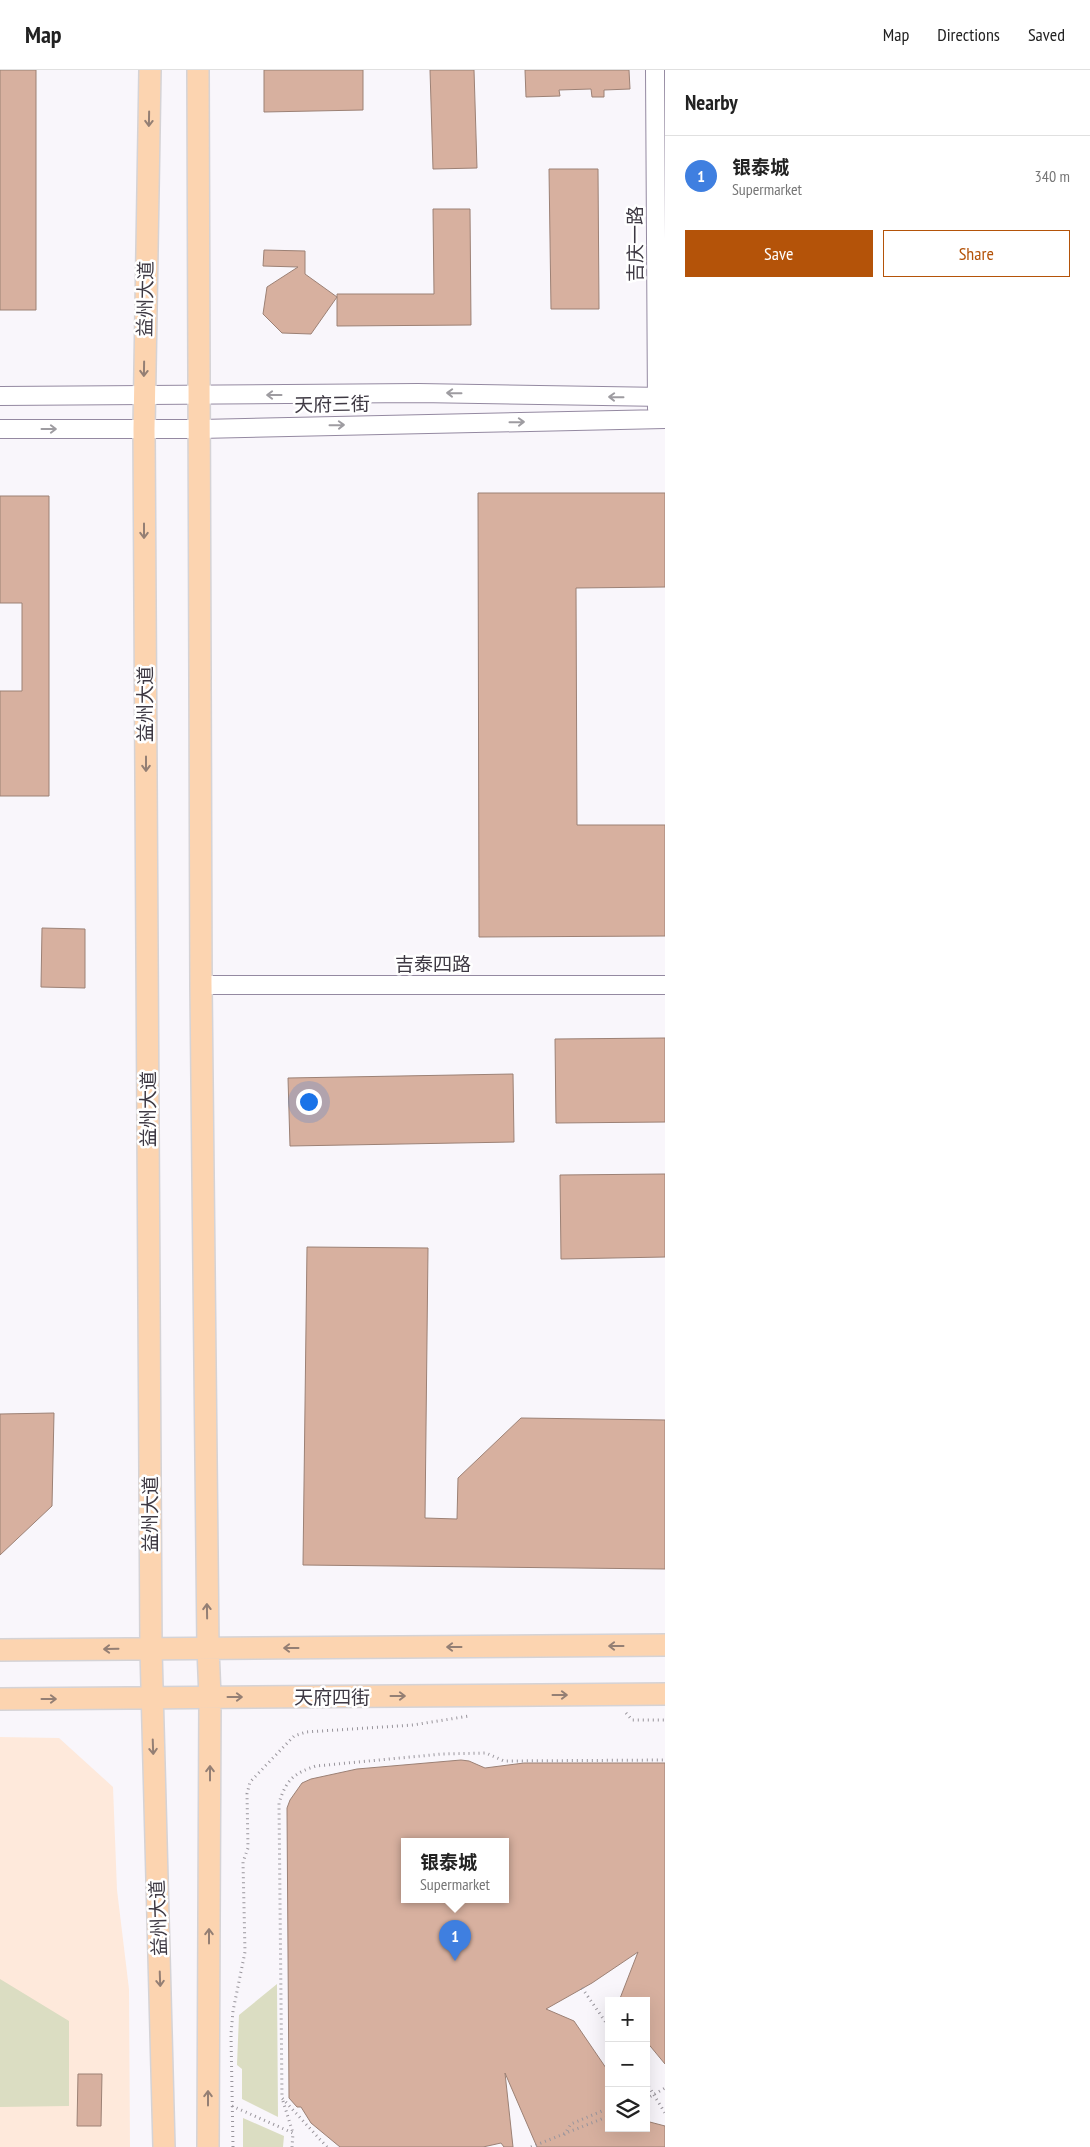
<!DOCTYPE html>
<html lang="en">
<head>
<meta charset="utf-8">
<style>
	:root { --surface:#fff; --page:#f6f6f6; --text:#222; --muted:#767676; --line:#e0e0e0; --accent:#b45309 }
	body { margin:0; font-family:"PT Sans Narrow","Noto Sans SC",sans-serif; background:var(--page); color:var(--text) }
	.controls { position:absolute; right:15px; bottom:15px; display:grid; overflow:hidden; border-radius:0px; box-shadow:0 5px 20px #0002 }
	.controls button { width:45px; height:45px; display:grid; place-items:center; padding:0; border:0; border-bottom:1px solid var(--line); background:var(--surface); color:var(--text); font:25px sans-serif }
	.you { position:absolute; left:308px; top:1031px; width:18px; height:18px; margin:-12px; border:4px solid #fff; border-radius:50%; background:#1a73e8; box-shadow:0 0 0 8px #1a73e833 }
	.badge { display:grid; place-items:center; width:32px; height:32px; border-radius:50%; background:var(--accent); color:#fff; font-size:16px; font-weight:700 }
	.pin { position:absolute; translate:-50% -41px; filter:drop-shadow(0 1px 2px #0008) }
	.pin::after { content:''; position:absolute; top:26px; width:18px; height:15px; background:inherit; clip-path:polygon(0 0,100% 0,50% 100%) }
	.popup { position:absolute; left:401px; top:1768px; width:108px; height:65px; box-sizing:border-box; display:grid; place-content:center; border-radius:0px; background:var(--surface); filter:drop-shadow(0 1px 4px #0005); font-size:16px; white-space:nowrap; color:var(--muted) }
	.popup b { font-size:19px; color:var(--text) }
	.popup::after { content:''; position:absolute; left:50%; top:100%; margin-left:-10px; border:10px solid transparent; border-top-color:var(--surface) }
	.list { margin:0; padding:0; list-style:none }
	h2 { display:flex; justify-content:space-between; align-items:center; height:65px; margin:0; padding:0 20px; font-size:21px }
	h2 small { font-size:16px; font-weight:400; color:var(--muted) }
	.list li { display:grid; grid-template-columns:32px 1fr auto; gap:15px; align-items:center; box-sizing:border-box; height:80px; padding:0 20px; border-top:1px solid var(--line) }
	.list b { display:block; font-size:19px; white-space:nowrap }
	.list p { margin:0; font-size:16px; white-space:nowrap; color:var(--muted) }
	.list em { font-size:16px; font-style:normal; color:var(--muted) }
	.actions { display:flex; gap:10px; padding:15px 20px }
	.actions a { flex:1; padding:11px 0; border:1px solid var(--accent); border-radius:0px; text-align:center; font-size:18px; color:var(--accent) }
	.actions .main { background:var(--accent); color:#fff }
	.icon { flex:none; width:28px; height:28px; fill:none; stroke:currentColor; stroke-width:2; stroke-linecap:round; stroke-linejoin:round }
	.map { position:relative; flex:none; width:665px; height:2077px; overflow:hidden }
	header { display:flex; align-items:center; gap:30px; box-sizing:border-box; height:70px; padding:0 25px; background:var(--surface); border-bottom:1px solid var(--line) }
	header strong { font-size:24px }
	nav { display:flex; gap:28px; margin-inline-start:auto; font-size:18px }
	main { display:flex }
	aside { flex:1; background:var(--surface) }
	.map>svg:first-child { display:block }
</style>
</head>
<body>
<header>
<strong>Map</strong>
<nav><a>Map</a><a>Directions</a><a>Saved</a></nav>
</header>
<main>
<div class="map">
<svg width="665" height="2077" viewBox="0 0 665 2077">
	<rect width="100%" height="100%" fill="#f9f6fb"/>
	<path fill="#fee9db" d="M0,1667L59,1668L113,1717L117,1820L129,1919L130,2077H0Z"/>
	<path fill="#dbddc2" d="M0,1909L69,1951V2036L0,2037Z
		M277,1914L278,2047L242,2029V1999L237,1995L239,1945Z
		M243,2048L284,2066L283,2077H243Z"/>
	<path fill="#d7b09f" stroke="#9c8175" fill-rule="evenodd" d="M0,0H36V240H0Z
		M264,0H363V40L264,42Z
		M430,0H474L477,98L433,99Z
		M525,0H629L630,19L604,20V27H592L591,19L559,20L560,26L526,27Z
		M549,99H598L599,239H551Z
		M433,139H470L471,255L337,256V227L311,264L282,263L263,244L267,217L298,197L263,196L264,180L305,181V204L337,227V224H434Z
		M478,423H665V517L576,518L577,755H665V866L479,867Z
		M0,426H49V726H0V621H22V533H0Z
		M42,858L85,859V918L41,917Z
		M665,968V1052L556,1053L555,969Z
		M513,1004L514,1072L290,1076L288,1008Z
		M665,1104V1187L561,1189L560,1105Z
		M307,1177L428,1178L425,1448L457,1449L458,1408L521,1348L665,1350V1499L303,1495Z
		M54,1343L52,1436L0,1485V1344Z
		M461,1690L469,1691L485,1698L524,1693H665V1994L646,1971V1931H619L638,1882L592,1913L546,1939L574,1951L606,1998L609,2006V2058H646V2051L665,2056V2077H537L505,2003L513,2077H504L501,2073L483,2077H340L311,2053L301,2037H297L289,2028L287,1738L290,1730L302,1713L311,1709L357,1699ZM405,1772H505V1830H405Z
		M78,2004H102L101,2056H77Z"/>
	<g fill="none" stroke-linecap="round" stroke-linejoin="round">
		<g stroke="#9489a1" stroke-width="20">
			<path id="minor" d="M655,0L657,339
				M0,326L418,323L665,327
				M0,359H200L665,349
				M201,915H665"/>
		</g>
		<g stroke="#d5d3d6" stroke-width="24">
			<path id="major" d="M150,0L144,359L151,1579L164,2077
				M198,0L201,915L208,1578L210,1628L208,2077
				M0,1580L665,1575
				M0,1629L665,1624"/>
		</g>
		<path stroke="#99959c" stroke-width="3" stroke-dasharray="1 4" stroke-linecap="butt" d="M626,1643L632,1650H665
			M582,1918L609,1957
			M646,2012L665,2043
			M646,2029L665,2018
			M283,2031L293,2063
			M232,2036L293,2063L292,2077
			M564,2065L571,2054L602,2041
			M233,2077L231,1964L233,1941L245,1882L243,1792L248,1778L247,1724L250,1712L294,1666L306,1662L413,1655L469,1646
			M327,2077L282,2028L279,1733C286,1710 294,1703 316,1696L442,1684L486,1683L504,1691L665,1690
			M531,2077L609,2046"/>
		<use href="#minor" stroke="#fff" stroke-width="18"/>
		<use href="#major" stroke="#fcd4b0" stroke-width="21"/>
	</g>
	<defs><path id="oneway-shaft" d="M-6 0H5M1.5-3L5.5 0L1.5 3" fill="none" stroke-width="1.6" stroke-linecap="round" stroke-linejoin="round" transform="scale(1.25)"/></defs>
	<g stroke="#947f74">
		<use href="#oneway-shaft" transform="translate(149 49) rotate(91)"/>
		<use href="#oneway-shaft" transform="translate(144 299) rotate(91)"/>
		<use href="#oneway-shaft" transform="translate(144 461) rotate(90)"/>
		<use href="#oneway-shaft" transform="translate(146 694) rotate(90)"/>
		<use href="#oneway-shaft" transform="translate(207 1541) rotate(-91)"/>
		<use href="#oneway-shaft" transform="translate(616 1576) rotate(180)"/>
		<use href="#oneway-shaft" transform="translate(454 1577) rotate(180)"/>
		<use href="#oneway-shaft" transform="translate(291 1578) rotate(180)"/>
		<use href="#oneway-shaft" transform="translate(111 1579) rotate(179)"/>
		<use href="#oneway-shaft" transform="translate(560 1625)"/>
		<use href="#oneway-shaft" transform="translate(398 1626)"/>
		<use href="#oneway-shaft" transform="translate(235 1627)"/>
		<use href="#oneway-shaft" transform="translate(49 1629)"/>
		<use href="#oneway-shaft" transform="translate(153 1677) rotate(88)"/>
		<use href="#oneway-shaft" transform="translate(210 1703) rotate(-90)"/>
		<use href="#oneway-shaft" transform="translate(209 1866) rotate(-90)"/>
		<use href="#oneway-shaft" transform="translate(160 1909) rotate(88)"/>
		<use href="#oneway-shaft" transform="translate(208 2028) rotate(-90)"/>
	</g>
	<g stroke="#9e9ca1">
		<use href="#oneway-shaft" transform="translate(454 323) rotate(-179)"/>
		<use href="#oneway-shaft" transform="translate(274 325) rotate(-180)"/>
		<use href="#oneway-shaft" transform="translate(616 327) rotate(-179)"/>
		<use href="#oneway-shaft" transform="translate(517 352) rotate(-1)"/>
		<use href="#oneway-shaft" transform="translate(337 355) rotate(-1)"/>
		<use href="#oneway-shaft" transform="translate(49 359)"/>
	</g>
	<g text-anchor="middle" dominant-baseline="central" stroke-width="5" stroke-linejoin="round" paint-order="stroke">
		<g font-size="19" fill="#3e3943" stroke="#fff">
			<text transform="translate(635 174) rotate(-90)">吉庆一路</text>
			<text transform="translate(145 229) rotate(-89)">益州大道</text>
			<text transform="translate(332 334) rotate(-1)">天府三街</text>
			<text transform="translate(145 634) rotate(-90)">益州大道</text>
			<text x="433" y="894">吉泰四路</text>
			<text transform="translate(148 1039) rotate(-90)">益州大道</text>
			<text transform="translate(150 1444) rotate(-90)">益州大道</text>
			<text x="332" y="1627">天府四街</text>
			<text transform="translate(158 1848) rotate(-92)">益州大道</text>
		</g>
	</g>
</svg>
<div class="controls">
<button>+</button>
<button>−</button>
<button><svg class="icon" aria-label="layers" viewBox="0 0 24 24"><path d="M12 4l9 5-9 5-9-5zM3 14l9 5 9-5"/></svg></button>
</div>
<div class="you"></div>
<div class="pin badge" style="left:455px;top:1891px;background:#3f7fe0">1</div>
<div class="popup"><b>银泰城</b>Supermarket</div>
</div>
<aside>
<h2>Nearby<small></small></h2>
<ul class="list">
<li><span class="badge" style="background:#3f7fe0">1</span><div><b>银泰城</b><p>Supermarket</p></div><em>340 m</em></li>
</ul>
<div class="actions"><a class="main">Save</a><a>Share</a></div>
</aside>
</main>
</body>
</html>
